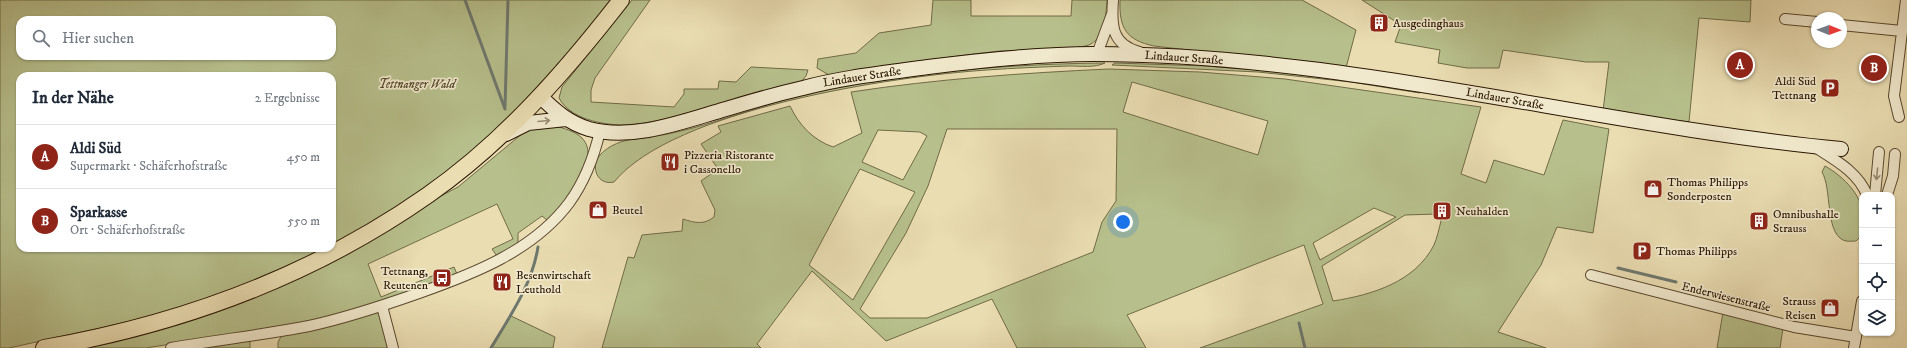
<!DOCTYPE html>
<html lang="de">
<head>
<meta charset="utf-8">
<style>
	:root { --surface:#fff; --page:#f6f6f7; --text:#1f2937; --muted:#747a83; --line:#e0e1e3; --accent:#8f2418 }
	body { margin:0; font-family:"IM FELL DW Pica",serif; background:var(--page); color:var(--text) }
	.controls { position:absolute; right:12px; bottom:12px; display:grid; overflow:hidden; border-radius:8px; box-shadow:0 1px 3px #0004 }
	.controls button { width:36px; height:36px; display:grid; place-items:center; padding:0; border:0; border-bottom:1px solid var(--line); background:var(--surface); color:var(--text); font:20px sans-serif }
	.compass { position:absolute; left:1811px; top:12px; width:36px; height:36px; border-radius:50%; background:var(--surface); box-shadow:0 1px 3px #0004; rotate:91deg }
	.you { position:absolute; left:1123px; top:222px; width:14px; height:14px; margin:-10px; border:3px solid #fff; border-radius:50%; background:#1a73e8; box-shadow:0 0 0 6px #1a73e833 }
	.badge { display:grid; place-items:center; width:26px; height:26px; border-radius:50%; background:var(--accent); color:#fff; font-size:13px; font-weight:700 }
	.pin { position:absolute; translate:-50% -50%; border:2px solid #fff; box-shadow:0 1px 4px #0006 }
	.list { margin:0; padding:0; list-style:none }
	h2 { display:flex; justify-content:space-between; align-items:center; height:52px; margin:0; padding:0 16px; font-size:17px }
	h2 small { font-size:13px; font-weight:400; color:var(--muted) }
	.list li { display:grid; grid-template-columns:26px 1fr auto; gap:12px; align-items:center; box-sizing:border-box; height:64px; padding:0 16px; border-top:1px solid var(--line) }
	.list b { display:block; font-size:15px; white-space:nowrap }
	.list p { margin:0; font-size:13px; white-space:nowrap; color:var(--muted) }
	.list em { font-size:13px; font-style:normal; color:var(--muted) }
	.icon { flex:none; width:22px; height:22px; fill:none; stroke:currentColor; stroke-width:2; stroke-linecap:round; stroke-linejoin:round }
	.map { position:relative; flex:none; width:1907px; height:348px; overflow:hidden }
	.search { position:absolute; background:var(--surface); box-shadow:0 1px 3px #0004; left:16px; top:16px; width:320px; height:44px; display:flex; align-items:center; gap:10px; box-sizing:border-box; padding:0 14px; border-radius:12px; color:var(--muted); font-size:15px }
	.panel { position:absolute; background:var(--surface); box-shadow:0 1px 3px #0004; left:16px; top:72px; width:320px; height:180px; border-radius:12px }
	.map>svg:first-child { display:block }
</style>
</head>
<body>
<div class="map">
<svg width="1907" height="348" viewBox="0 0 1907 348">
	<rect width="100%" height="100%" fill="#eaddb2"/>
	<filter id="stains"><feTurbulence type="fractalNoise" baseFrequency=".005" numOctaves="4"/><feColorMatrix values="0 0 0 0 .2 0 0 0 0 .09 0 0 0 0 .02 0 0 0 .5 -.17"/></filter>
	<radialGradient id="worn" r=".72"><stop offset=".6" stop-color="#630" stop-opacity="0"/><stop offset="1" stop-color="#630" stop-opacity=".3"/></radialGradient>
	<path fill="#b7c08c" stroke="#706b47" fill-rule="evenodd" d="M0,0H612C555,71 487,145 413,198C387,216 359,230 332,246V76H20V248H328L276,273L163,314L9,348H0ZM20,20H332V56H20Z
		M632,0H650L595,78L591,90V102L674,107L684,94V89H718L719,81L736,82L751,67L808,70L806,76L801,82C770,90 738,99 707,108C680,115 652,124 624,125C603,125 570,119 559,98L562,87Z
		M933,0H971V16H1071L1072,0H1107C1106,14 1105,36 1091,44C1078,51 1019,50 1000,51C943,57 886,67 829,75L817,68L818,59L856,53L879,33L931,25Z
		M1120,0H1302L1356,30L1346,68L1154,46C1126,40 1119,28 1120,0Z
		M1362,0H1751L1750,22L1699,18L1689,122L1603,111L1609,62H1586L1503,50L1499,68H1467L1438,63L1440,50L1395,42L1401,25Z
		M1105,63C1095,68 1080,66 1069,66C1042,67 1014,68 987,70C894,76 674,109 614,182C597,186 590,166 600,155C609,145 623,140 635,139C698,133 758,104 819,91C913,72 1009,64 1105,63Z
		M1115,63L1207,66L1286,72L1422,91L1420,93L1351,82L1258,72L1112,65Z
		M1109,69L1200,72L1285,79L1481,107L1461,174L1486,183L1494,160L1544,175L1563,120L1609,129L1593,233L1557,227L1541,265L1498,332L1546,348H1200L1323,304L1304,245L1127,315L1146,348H1017L992,299L886,341L812,271L757,344L761,348H602L628,257L634,258L642,235L682,231L683,219C695,223 704,225 714,217L715,210L701,181L718,169L701,144L721,132L718,126L790,106C799,125 813,140 833,147L862,133L851,92C937,79 1022,73 1109,69ZM1132,82L1268,121L1258,155L1123,112ZM947,129H1117L1116,201L1102,222L1093,252L927,318H870L860,309L906,233L928,186ZM878,130L920,132L927,136L903,180L862,162ZM860,169L915,192L853,300L809,265ZM1374,208L1396,217L1320,260L1313,243ZM1437,214L1441,221C1439,229 1437,238 1434,245C1415,282 1372,295 1333,301L1322,266L1405,215Z
		M553,125C562,128 575,131 582,138C603,159 563,206 547,220L542,216L518,233V245L497,256L492,249L513,239L497,204L368,264L381,297L454,267L457,274L382,302L330,318L146,348H73L131,335L422,206L458,187L529,128Z
		M1825,166C1841,175 1858,191 1862,209C1863,217 1862,227 1862,235L1856,241C1852,241 1847,242 1843,240C1825,231 1832,189 1822,172Z
		M376,312L383,315L392,348H278V342L282,335Z
		M1723,312L1783,328L1780,348H1717Z
		M511,316L555,337L553,348H490Z
		M250,340V348H195Z"/>
	<g fill="none" stroke-linecap="round" stroke-linejoin="round">
		<path stroke="#6e786e" stroke-width="3" d="M465,0L505,109
			M505,107L508,0
			M1618,268L1676,282
			M1710,292L1770,306
			M1299,323L1305,348
			M491,348C510,316 532,285 538,247"/>
		<g stroke="#5a482e" stroke-width="12">
			<path id="street" d="M1113,0C1111,26 1112,45 1140,52
				M1785,19L1817,22
				M1841,25L1902,31
				M1097,54L1112,14
				M1899,117L1894,96L1906,0
				M1815,147C1835,160 1858,172 1867,195
				M1875,195L1879,152
				M1887,195L1893,176L1895,154
				M1591,275L1794,327L1856,337
				M382,306L393,348
				M171,348C217,340 263,335 309,326C346,318 382,306 419,293C473,274 533,251 569,203C585,181 594,157 600,131
				M1854,348L1862,301"/>
		</g>
		<g stroke="#2a1602" stroke-width="16">
			<path id="secondary" d="M540,96C555,111 569,123 589,129C634,141 684,121 726,109C752,101 777,94 803,88C844,77 886,73 928,67C983,60 1038,54 1094,54C1346,54 1591,125 1841,149
				M506,134L528,123L566,119"/>
		</g>
		<g stroke="#2a1602" stroke-width="18">
			<path id="primary" d="M44,348C181,324 314,275 428,195C504,142 565,72 621,0"/>
		</g>
		<use href="#street" stroke="#f1e9cd" stroke-width="10"/>
		<use href="#secondary" stroke="#f1e9cd" stroke-width="14"/>
		<use href="#primary" stroke="#eaddb2" stroke-width="16"/>
	</g>
	<defs><path id="oneway-shaft" d="M-6 0H5M1.5-3L5.5 0L1.5 3" fill="none" stroke-width="1.6" stroke-linecap="round" stroke-linejoin="round"/></defs>
	<g stroke="#978a72">
		<use href="#oneway-shaft" transform="translate(544 121) rotate(-5)"/>
		<use href="#oneway-shaft" transform="translate(1877 174) rotate(96)"/>
	</g>
	<defs>
		<g id="building-square" transform="scale(1)"><rect x="-9" y="-9" width="18" height="18" rx="4" fill="#8f2418" stroke="#f1e9cd"/><path d="M-4-6H4V6H1V3H-1V6H-4ZM-2.5-4.3h1.7v1.8h-1.7ZM.8-4.3h1.7v1.8H.8ZM-2.5-1h1.7V.8h-1.7ZM.8-1h1.7V.8H.8Z" fill="#fff"/></g>
		<g id="parking-square" transform="scale(1)"><rect x="-9" y="-9" width="18" height="18" rx="4" fill="#8f2418" stroke="#f1e9cd"/><path d="M-3.5-5.5H1a3.5 3.5 0 0 1 0 7H-1V5.5H-3.5ZM-1-3.4V-.6H.8a1.4 1.4 0 0 0 0-2.8Z" fill="#fff"/></g>
		<g id="restaurant-square" transform="scale(1)"><rect x="-9" y="-9" width="18" height="18" rx="4" fill="#8f2418" stroke="#f1e9cd"/><path d="M-5-6h1v4h1v-4h1v4h1v-4h1v5L-1.5 .5V6h-2V.5L-5-1ZM5-6V6H3V1.5H1.5Q1.5-4 5-6Z" fill="#fff"/></g>
		<g id="shop-square" transform="scale(1)"><rect x="-9" y="-9" width="18" height="18" rx="4" fill="#8f2418" stroke="#f1e9cd"/><path d="M-5-2.5h2.3a2.7 3.5 0 0 1 5.4 0H5L5.5 6h-11ZM-1.5-2.5h3a1.5 2.3 0 0 0-3 0Z" fill="#fff"/></g>
		<g id="bus-square" transform="scale(1)"><rect x="-9" y="-9" width="18" height="18" rx="4" fill="#8f2418" stroke="#f1e9cd"/><path d="M-5-6H5V4H4V6H2V4H-2V6H-4V4H-5ZM-3.5-4V0h7V-4ZM-3.5 1.2v1.5H-2V1.2ZM2 1.2v1.5H3.5V1.2Z" fill="#fff"/></g>
	</defs>
	<g fill-rule="evenodd">
		<use href="#building-square" x="1379" y="23"/>
		<use href="#parking-square" x="1830" y="88"/>
		<use href="#restaurant-square" x="670" y="162"/>
		<use href="#shop-square" x="1653" y="189"/>
		<use href="#shop-square" x="598" y="210"/>
		<use href="#building-square" x="1442" y="211"/>
		<use href="#building-square" x="1759" y="221"/>
		<use href="#parking-square" x="1642" y="251"/>
		<use href="#bus-square" x="442" y="278"/>
		<use href="#restaurant-square" x="502" y="282"/>
		<use href="#shop-square" x="1830" y="308"/>
	</g>
	<g text-anchor="middle" dominant-baseline="central" stroke-width="3.5" stroke-linejoin="round" paint-order="stroke">
		<g font-size="12" fill="#2a1602" stroke="#f1e9cd" text-anchor="start">
			<text x="1393" y="23">Ausgedinghaus</text>
			<text x="1816" y="81" text-anchor="end">Aldi Süd<tspan x="1816" dy="14">Tettnang</tspan></text>
			<text x="684" y="155">Pizzeria Ristorante<tspan x="684" dy="14">i Cassonello</tspan></text>
			<text x="1667" y="182">Thomas Philipps<tspan x="1667" dy="14">Sonderposten</tspan></text>
			<text x="612" y="210">Beutel</text>
			<text x="1456" y="211">Neuhalden</text>
			<text x="1773" y="214">Omnibushalle<tspan x="1773" dy="14">Strauss</tspan></text>
			<text x="1656" y="251">Thomas Philipps</text>
			<text x="428" y="271" text-anchor="end">Tettnang,<tspan x="428" dy="14">Reutenen</tspan></text>
			<text x="516" y="275">Besenwirtschaft<tspan x="516" dy="14">Leuthold</tspan></text>
			<text x="1816" y="301" text-anchor="end">Strauss<tspan x="1816" dy="14">Reisen</tspan></text>
		</g>
		<g font-size="12" fill="#2a1602" stroke="#f1e9cd">
			<text transform="translate(1184 58) rotate(4)">Lindauer Straße</text>
			<text transform="translate(862 77) rotate(-9)">Lindauer Straße</text>
			<text transform="translate(1505 99) rotate(10)">Lindauer Straße</text>
			<text transform="translate(1726 297) rotate(14)">Enderwiesenstraße</text>
		</g>
		<g font-size="12" font-style="italic" fill="#54492b" stroke="#f1e9cd">
			<text x="417" y="84">Tettnanger Wald</text>
		</g>
	</g>
	<rect width="100%" height="100%" filter="url(#stains)"/>
	<rect width="100%" height="100%" fill="url(#worn)"/>
</svg>
<div class="controls">
<button>+</button>
<button>−</button>
<button><svg class="icon" aria-label="locate" viewBox="0 0 24 24"><circle cx="12" cy="12" r="6"/><path d="M12 2v4M12 18v4M2 12h4M18 12h4"/></svg></button>
<button><svg class="icon" aria-label="layers" viewBox="0 0 24 24"><path d="M12 4l9 5-9 5-9-5zM3 14l9 5 9-5"/></svg></button>
</div>
<svg class="compass" viewBox="-18 -18 36 36"><path d="M0-13l5 13h-10z" fill="#e53935"/><path d="M0 13l5-13h-10z" fill="#747a83"/></svg>
<div class="you"></div>
<div class="pin badge" style="left:1740px;top:65px">A</div>
<div class="pin badge" style="left:1874px;top:68px">B</div>
<div class="search"><svg class="icon" aria-label="search" viewBox="0 0 24 24"><circle cx="10" cy="10" r="6"/><path d="M15 15l6 6"/></svg>Hier suchen</div>
<section class="panel">
<h2>In der Nähe<small>2 Ergebnisse</small></h2>
<ul class="list">
<li><span class="badge">A</span><div><b>Aldi Süd</b><p>Supermarkt · Schäferhofstraße</p></div><em>450 m</em></li>
<li><span class="badge">B</span><div><b>Sparkasse</b><p>Ort · Schäferhofstraße</p></div><em>550 m</em></li>
</ul>
</section>
</div>
</body>
</html>
